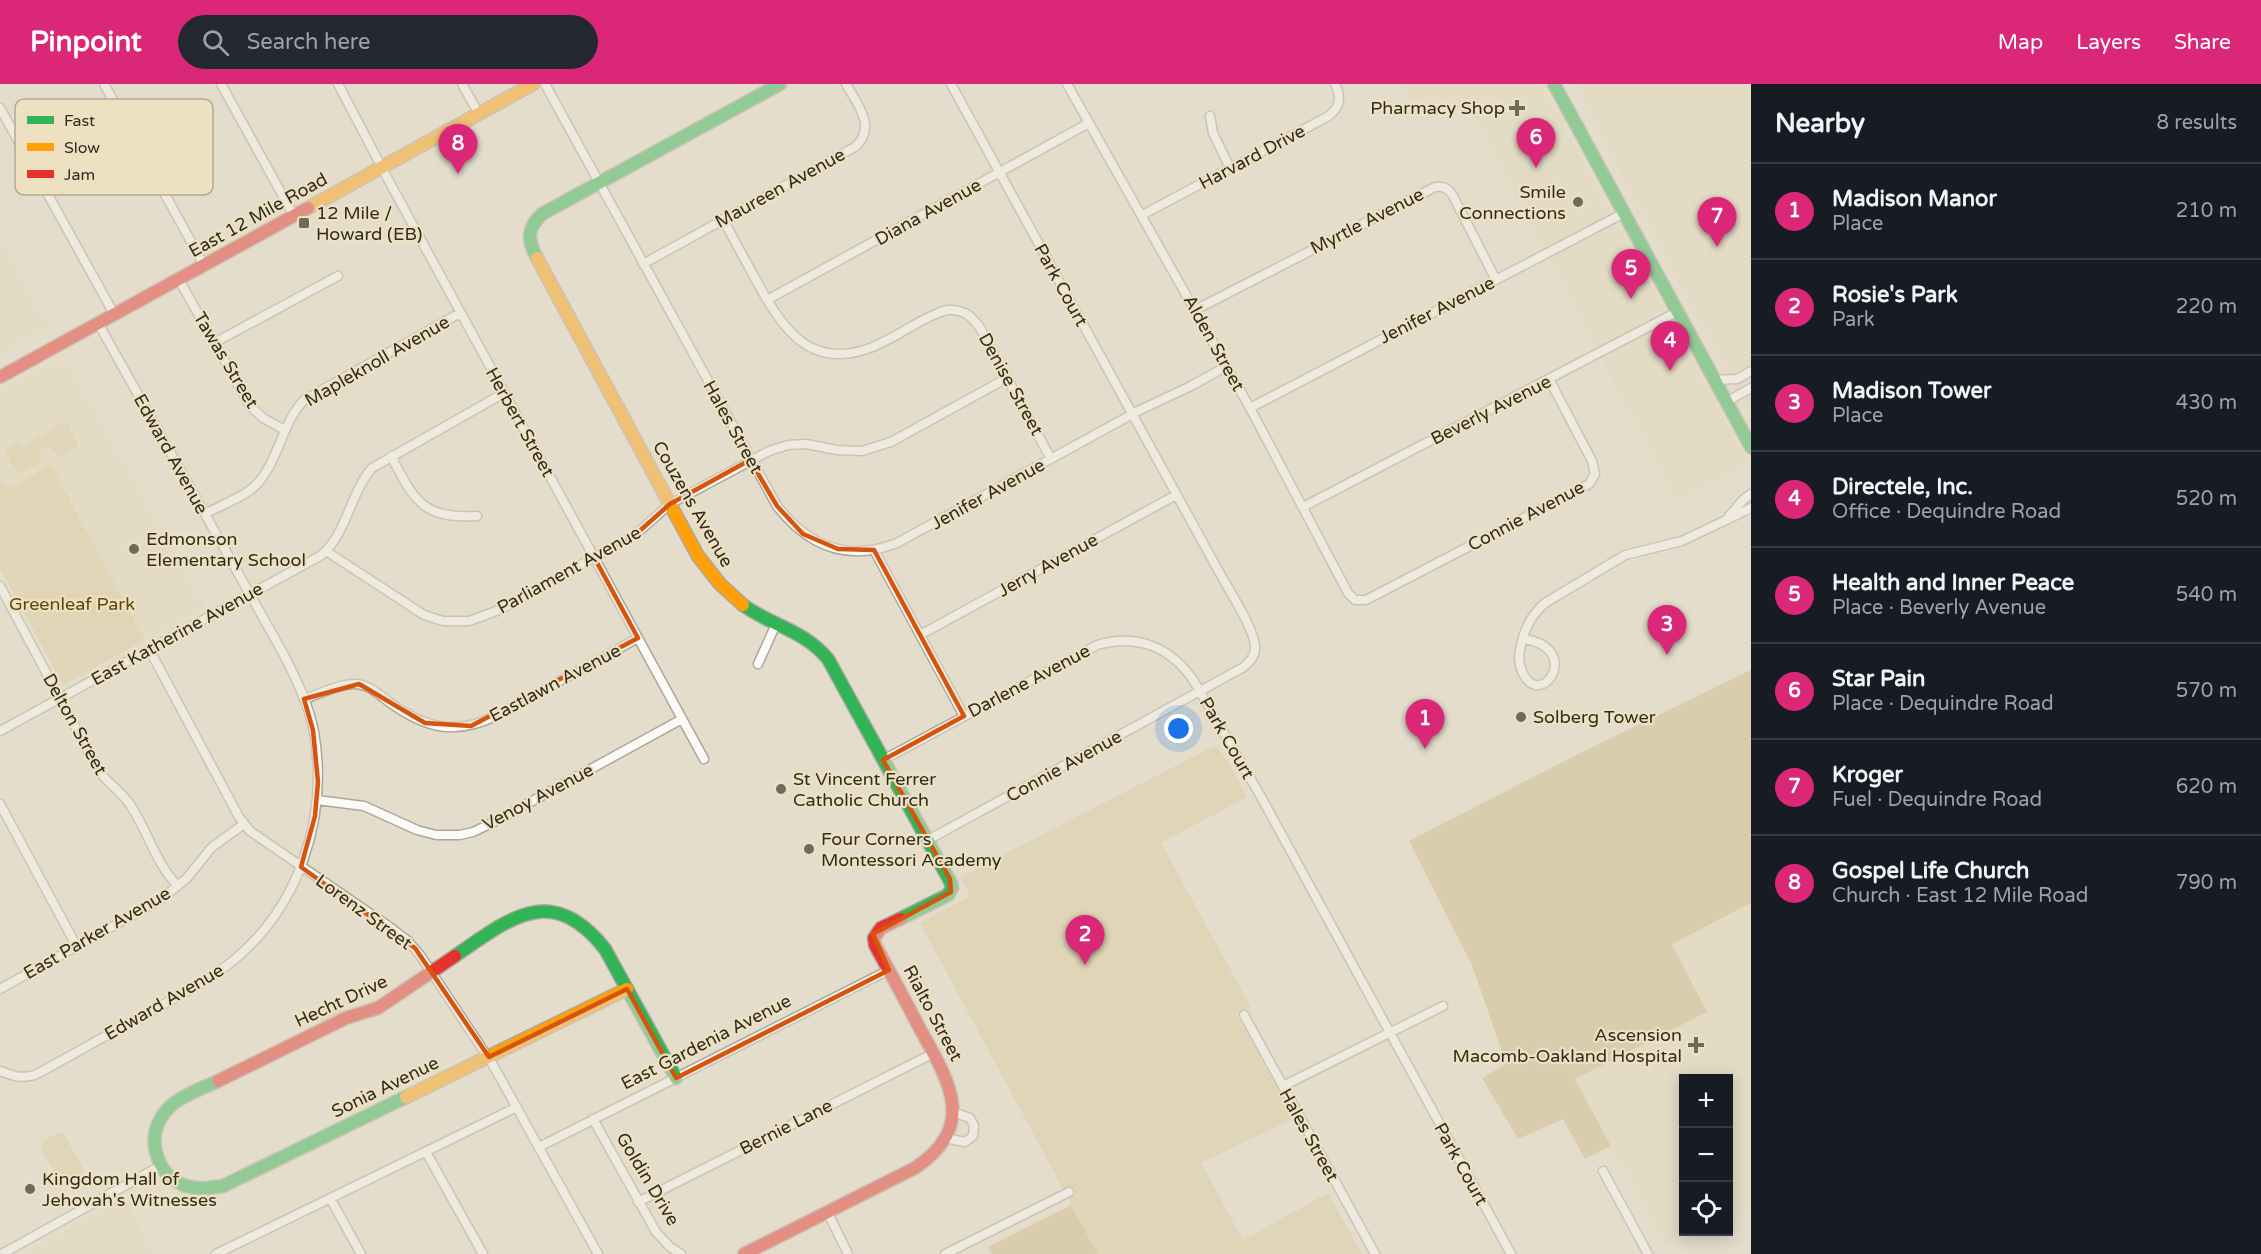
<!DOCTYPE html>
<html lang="en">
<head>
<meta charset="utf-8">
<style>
	:root { --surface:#171b24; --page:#242831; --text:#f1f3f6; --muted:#9ea1a6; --line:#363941; --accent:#db2777 }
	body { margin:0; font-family:"Varela Round",sans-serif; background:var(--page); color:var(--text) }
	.controls { position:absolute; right:18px; bottom:18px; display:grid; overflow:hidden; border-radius:0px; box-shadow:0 3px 15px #0003 }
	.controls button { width:54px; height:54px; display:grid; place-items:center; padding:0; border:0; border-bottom:2px solid var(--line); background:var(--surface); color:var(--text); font:30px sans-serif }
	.you { position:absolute; left:1179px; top:645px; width:21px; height:21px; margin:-15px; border:4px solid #fff; border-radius:50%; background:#1a73e8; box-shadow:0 0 0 9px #1a73e833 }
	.badge { display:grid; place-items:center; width:39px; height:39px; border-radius:50%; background:var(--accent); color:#fff; font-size:20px; font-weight:700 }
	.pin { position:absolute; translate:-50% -50px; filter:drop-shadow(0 2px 3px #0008) }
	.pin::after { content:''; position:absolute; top:32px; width:21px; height:18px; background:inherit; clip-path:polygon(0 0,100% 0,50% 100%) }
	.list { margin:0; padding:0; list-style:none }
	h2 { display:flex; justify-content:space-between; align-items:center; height:78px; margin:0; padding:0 24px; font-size:26px }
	h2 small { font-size:20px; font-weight:400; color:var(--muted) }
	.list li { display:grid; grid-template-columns:39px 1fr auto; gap:18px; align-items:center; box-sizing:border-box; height:96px; padding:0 24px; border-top:2px solid var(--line) }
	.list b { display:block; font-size:22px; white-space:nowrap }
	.list p { margin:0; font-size:20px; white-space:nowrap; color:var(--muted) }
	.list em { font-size:20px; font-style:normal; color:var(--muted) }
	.icon { flex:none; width:33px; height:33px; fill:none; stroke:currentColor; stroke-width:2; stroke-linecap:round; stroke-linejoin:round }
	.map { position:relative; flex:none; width:1751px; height:1170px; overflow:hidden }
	header { display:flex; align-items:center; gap:36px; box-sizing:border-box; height:84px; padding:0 30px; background:var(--accent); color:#fff }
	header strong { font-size:28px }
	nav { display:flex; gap:33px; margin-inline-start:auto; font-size:21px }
	.search { width:420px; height:54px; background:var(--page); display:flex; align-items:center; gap:15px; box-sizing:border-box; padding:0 21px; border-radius:33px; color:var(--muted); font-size:22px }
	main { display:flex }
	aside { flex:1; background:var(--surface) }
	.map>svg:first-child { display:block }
</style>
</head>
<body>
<header>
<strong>Pinpoint</strong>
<div class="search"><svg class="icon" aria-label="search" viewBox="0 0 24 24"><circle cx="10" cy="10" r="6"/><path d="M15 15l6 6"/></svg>Search here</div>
<nav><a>Map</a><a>Layers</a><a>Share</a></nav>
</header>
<main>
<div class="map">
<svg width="1751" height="1170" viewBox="0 0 1751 1170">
	<rect width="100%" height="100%" fill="#e4ddcc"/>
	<path fill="#e4d9bc" d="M1399,0H1541L1748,379L1676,417L1465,16L1421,38Z
		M1573,0H1751V332L1729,292Z
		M0,154L49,243L0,270Z
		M55,277L68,278L205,523L145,556L52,382L7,406L0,394V307Z
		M1751,819V1120L1729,1131L1728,994H1684V1148H1696L1666,1162L1575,995L1707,928L1671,860Z
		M124,1114L154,1170H23Z"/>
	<path fill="#ddcca1" d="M66,337L77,358V364L60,373L49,362L41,364L40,379L22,389L16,387L4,366L17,359L23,363Z
		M51,381L145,556L63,601L0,484V394L7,406Z
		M1216,661L1229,679L1247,713L1161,759L1251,923L1236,929L1294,1034L1201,1079L1243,1156L1328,1109L1362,1170H1098L920,839L970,812L960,793Z
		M332,917L338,918L345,924V928L322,938C316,928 322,919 332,917Z
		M58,1049L64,1050L85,1088L61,1100L41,1065L44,1056Z"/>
	<path fill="#cebb8b" d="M1751,586V819L1672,860L1707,928L1575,995L1611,1062L1585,1075L1563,1035L1518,1055L1482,994L1506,980L1472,881L1409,757L1582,668Z
		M1071,1121L1098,1170H992L988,1163Z"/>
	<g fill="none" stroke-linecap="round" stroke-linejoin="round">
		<g stroke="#aca79a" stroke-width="11">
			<path id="street" d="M104,0L204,181
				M221,0L294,132
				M338,0L390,99L704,675
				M462,0L479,30
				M545,0L777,422C809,463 848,478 897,459L1140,326L1191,302L1227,282
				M1067,0L1250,324L1348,509L1355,516H1366L1589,400L1595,390L1592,377L1549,295
				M0,24L114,230
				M1210,32L1213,49L1230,84
				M1142,131L1327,33C1340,24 1342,15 1335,0
				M723,135C734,156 745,176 756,196C780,240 806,284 864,266C894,257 918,234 947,226C963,225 971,231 980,244L1051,375
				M643,180L855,63C877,43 858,21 846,0
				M178,194L250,322L263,334L285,346
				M767,216L1089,39
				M1195,226L1435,103C1444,102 1448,104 1453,112L1496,196
				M214,259L338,192
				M1714,296L1737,295L1751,287
				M1726,318L1751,304
				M1250,324L1624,129
				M391,372C414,416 422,435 477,432
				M1303,423L1677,228
				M205,430C221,421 245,413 258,399C279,375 282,339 304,316L460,229
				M1729,432L1744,415L1751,410
				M874,466L964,632
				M326,467L424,531L443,537H469L499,526L635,451L670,420L769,367L788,361L806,360L837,366L862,367L891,358L1007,294
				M0,502L97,684C106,699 122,707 131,722C148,748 156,780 178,802
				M920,551L1176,411
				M1525,555C1581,565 1544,622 1525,593C1520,585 1518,575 1520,566C1524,546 1530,532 1545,519L1625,471L1682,457L1751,424
				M149,565L239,733L250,747L384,839L408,857L420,871L493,981L598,1170
				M758,580L776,540
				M304,615C320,610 340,599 357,600C369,601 380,611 389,618C425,644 454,652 496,632L638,554
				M0,647L320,472C347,451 350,409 372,384L504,309
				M883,676L1097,561C1138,549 1173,564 1195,599L1260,711L1511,1170
				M317,716L364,722L417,746L436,751H460L473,748L496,737L682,635
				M0,720L77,863
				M928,756L1242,584C1249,579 1255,573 1255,564C1256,547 1227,503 1218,486L951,0
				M0,905L160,816L187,794L212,763L244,740
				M1244,931L1375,1170
				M0,987C13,992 21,995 35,991C74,970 112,948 151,927C177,913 205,899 229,880C299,825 329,734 314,648C309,621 296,595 284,571L98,239
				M1283,1002L1443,922
				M593,1035L656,1148L670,1163L681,1170
				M945,1054L965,1058L973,1052L974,1042L970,1034L953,1028
				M539,1063L889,886
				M426,1068L483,1170
				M1603,1087L1648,1170
				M330,1114L361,1170
				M638,1118L934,969
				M827,1127L848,1170
				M2,1170L160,1082
				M216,1170L517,1023
				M945,1170L1069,1108"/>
		</g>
		<g stroke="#aca79a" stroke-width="15">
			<path id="fast" d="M1554,0L1751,363
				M537,174C527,156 527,144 542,130L780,0
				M743,521C772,542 804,546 828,575L951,799L952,804L948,811L900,835
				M455,872C510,834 552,798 605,865L676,994
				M218,997C199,1006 172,1014 161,1034C146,1059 159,1093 186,1102C199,1106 210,1104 223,1102L406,1013"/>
		</g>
		<g stroke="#aca79a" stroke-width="15">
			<path id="slow" d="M308,124L533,0
				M537,174L698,472L720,500L743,521
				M406,1013L627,905"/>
		</g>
		<g stroke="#aca79a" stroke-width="15">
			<path id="jam" d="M0,293L308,124
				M218,997L346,934L378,924L455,872
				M744,1170L915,1084C979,1041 948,996 919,943C905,916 890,888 875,861L874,854L881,844L900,835"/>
		</g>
		<use href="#street" stroke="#fbfaf7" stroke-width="8"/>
		<use href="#fast" stroke="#30b455" stroke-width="12"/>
		<use href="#slow" stroke="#ff9f0a" stroke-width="12"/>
		<use href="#jam" stroke="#e5322d" stroke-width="12"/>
	</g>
	<path d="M0 0H1751V1170H0ZM750,376L777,422L803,450L838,465L874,466L964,632L883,676L950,795L951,808L873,850L889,886L676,994L627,905L489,973L415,864L301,783L315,732L318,698L313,646L304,615L359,600L425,639L471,642L638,554L594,473L635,451L670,420Z" fill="#e4ddcc" fill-opacity=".55" fill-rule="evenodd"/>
	<path fill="none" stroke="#d6540e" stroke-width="4.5" stroke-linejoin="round" d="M750,376L777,422L803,450L838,465L874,466L964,632L883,676L950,795L951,808L873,850L889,886L676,994L627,905L489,973L415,864L301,783L315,732L318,698L313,646L304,615L359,600L425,639L471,642L638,554L594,473L635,451L670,420Z"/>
	<g fill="#706a5c" stroke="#eee1c2" stroke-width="2">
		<path d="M1514 15h6v6h6v6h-6v6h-6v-6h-6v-6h6z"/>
		<circle cx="1578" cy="118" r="6"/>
		<rect x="298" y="133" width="12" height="12" rx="3"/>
		<circle cx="134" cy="465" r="6"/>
		<circle cx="1521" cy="633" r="6"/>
		<circle cx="781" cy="705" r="6"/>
		<circle cx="809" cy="765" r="6"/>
		<path d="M1693 952h6v6h6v6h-6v6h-6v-6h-6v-6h6z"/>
		<circle cx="30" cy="1105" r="6"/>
	</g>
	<g text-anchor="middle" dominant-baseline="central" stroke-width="4.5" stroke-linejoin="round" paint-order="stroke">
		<g font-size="18" fill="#312c20" stroke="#eee1c2" text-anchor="start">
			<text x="1505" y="24" text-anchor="end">Pharmacy Shop</text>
			<text x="1566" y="108" text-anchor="end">Smile<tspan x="1566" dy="21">Connections</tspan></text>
			<text x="316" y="129">12 Mile /<tspan x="316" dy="21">Howard (EB)</tspan></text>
			<text x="146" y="455">Edmonson<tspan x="146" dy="21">Elementary School</tspan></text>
			<text x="1533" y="633">Solberg Tower</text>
			<text x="793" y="695">St Vincent Ferrer<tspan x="793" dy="21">Catholic Church</tspan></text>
			<text x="821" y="755">Four Corners<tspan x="821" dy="21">Montessori Academy</tspan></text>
			<text x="1682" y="951" text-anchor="end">Ascension<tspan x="1682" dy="21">Macomb-Oakland Hospital</tspan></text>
			<text x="42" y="1095">Kingdom Hall of<tspan x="42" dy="21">Jehovah's Witnesses</tspan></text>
		</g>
		<g font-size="18" fill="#312c20" stroke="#eee1c2">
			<text transform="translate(1252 73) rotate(-28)">Harvard Drive</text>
			<text transform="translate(780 104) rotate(-29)">Maureen Avenue</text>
			<text transform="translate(928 128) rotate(-29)">Diana Avenue</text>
			<text transform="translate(258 131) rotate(-29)">East 12 Mile Road</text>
			<text transform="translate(1367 137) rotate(-27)">Myrtle Avenue</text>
			<text transform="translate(1061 201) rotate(61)">Park Court</text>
			<text transform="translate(1437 226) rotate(-27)">Jenifer Avenue</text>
			<text transform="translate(1214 259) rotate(61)">Alden Street</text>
			<text transform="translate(226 276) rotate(59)">Tawas Street</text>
			<text transform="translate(377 277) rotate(-30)">Mapleknoll Avenue</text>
			<text transform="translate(1011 300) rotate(61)">Denise Street</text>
			<text transform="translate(1491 326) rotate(-27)">Beverly Avenue</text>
			<text transform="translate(520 338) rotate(61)">Herbert Street</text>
			<text transform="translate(733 343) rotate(61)">Hales Street</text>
			<text transform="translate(171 370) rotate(61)">Edward Avenue</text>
			<text transform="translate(988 410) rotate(-29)">Jenifer Avenue</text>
			<text transform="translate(693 420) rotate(60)">Couzens Avenue</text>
			<text transform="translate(1526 432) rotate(-28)">Connie Avenue</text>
			<text transform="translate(1048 481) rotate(-29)">Jerry Avenue</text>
			<text transform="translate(569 486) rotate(-29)">Parliament Avenue</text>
			<text transform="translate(177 550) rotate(-29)">East Katherine Avenue</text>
			<text transform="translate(1029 597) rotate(-28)">Darlene Avenue</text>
			<text transform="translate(555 599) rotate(-28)">Eastlawn Avenue</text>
			<text transform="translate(75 640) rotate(61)">Delton Street</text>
			<text transform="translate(1227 654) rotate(60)">Park Court</text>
			<text transform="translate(1064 682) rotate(-29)">Connie Avenue</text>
			<text transform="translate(538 713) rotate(-28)">Venoy Avenue</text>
			<text transform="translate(364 828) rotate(36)">Lorenz Street</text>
			<text transform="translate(97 849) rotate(-30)">East Parker Avenue</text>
			<text transform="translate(341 917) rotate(-25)">Hecht Drive</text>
			<text transform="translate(164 918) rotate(-30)">Edward Avenue</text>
			<text transform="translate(933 929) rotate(62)">Rialto Street</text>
			<text transform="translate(706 958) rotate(-27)">East Gardenia Avenue</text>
			<text transform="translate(385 1003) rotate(-26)">Sonia Avenue</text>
			<text transform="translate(786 1043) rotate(-27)">Bernie Lane</text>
			<text transform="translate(1309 1051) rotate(61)">Hales Street</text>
			<text transform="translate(1461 1080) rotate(61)">Park Court</text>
			<text transform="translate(648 1095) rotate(59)">Goldin Drive</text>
		</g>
		<g font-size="18" fill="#5b480c" stroke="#eee1c2">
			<text x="72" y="520">Greenleaf Park</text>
		</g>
	</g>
	<rect x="15" y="15" width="198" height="96" rx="9" fill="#eee1c2" stroke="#b5ab91" stroke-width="1.5"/>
	<rect x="27" y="32" width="27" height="8" fill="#30b455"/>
	<rect x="27" y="59" width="27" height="8" fill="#ff9f0a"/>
	<rect x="27" y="86" width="27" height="8" fill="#e5322d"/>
	<g font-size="16" fill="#312c20">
		<text x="64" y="42">Fast</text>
		<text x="64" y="69">Slow</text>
		<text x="64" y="96">Jam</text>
	</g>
</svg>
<div class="controls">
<button>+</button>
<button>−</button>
<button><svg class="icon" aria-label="locate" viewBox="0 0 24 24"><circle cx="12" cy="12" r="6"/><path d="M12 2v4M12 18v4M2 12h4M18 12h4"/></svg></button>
</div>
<div class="you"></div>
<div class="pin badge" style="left:1425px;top:665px">1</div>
<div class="pin badge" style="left:1085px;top:881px">2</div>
<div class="pin badge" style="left:1667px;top:571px">3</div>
<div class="pin badge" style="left:1670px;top:287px">4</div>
<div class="pin badge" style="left:1631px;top:215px">5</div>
<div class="pin badge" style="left:1536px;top:84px">6</div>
<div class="pin badge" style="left:1717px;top:163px">7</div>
<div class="pin badge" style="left:458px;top:90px">8</div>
</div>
<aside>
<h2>Nearby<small>8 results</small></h2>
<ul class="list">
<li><span class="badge">1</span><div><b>Madison Manor</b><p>Place</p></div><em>210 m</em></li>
<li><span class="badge">2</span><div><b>Rosie's Park</b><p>Park</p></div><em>220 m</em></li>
<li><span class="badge">3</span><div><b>Madison Tower</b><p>Place</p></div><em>430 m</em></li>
<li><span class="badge">4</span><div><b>Directele, Inc.</b><p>Office · Dequindre Road</p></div><em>520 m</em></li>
<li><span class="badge">5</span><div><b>Health and Inner Peace</b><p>Place · Beverly Avenue</p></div><em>540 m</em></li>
<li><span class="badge">6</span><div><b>Star Pain</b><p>Place · Dequindre Road</p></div><em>570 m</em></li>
<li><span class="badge">7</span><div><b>Kroger</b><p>Fuel · Dequindre Road</p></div><em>620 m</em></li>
<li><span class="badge">8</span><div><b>Gospel Life Church</b><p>Church · East 12 Mile Road</p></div><em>790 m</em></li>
</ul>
</aside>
</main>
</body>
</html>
